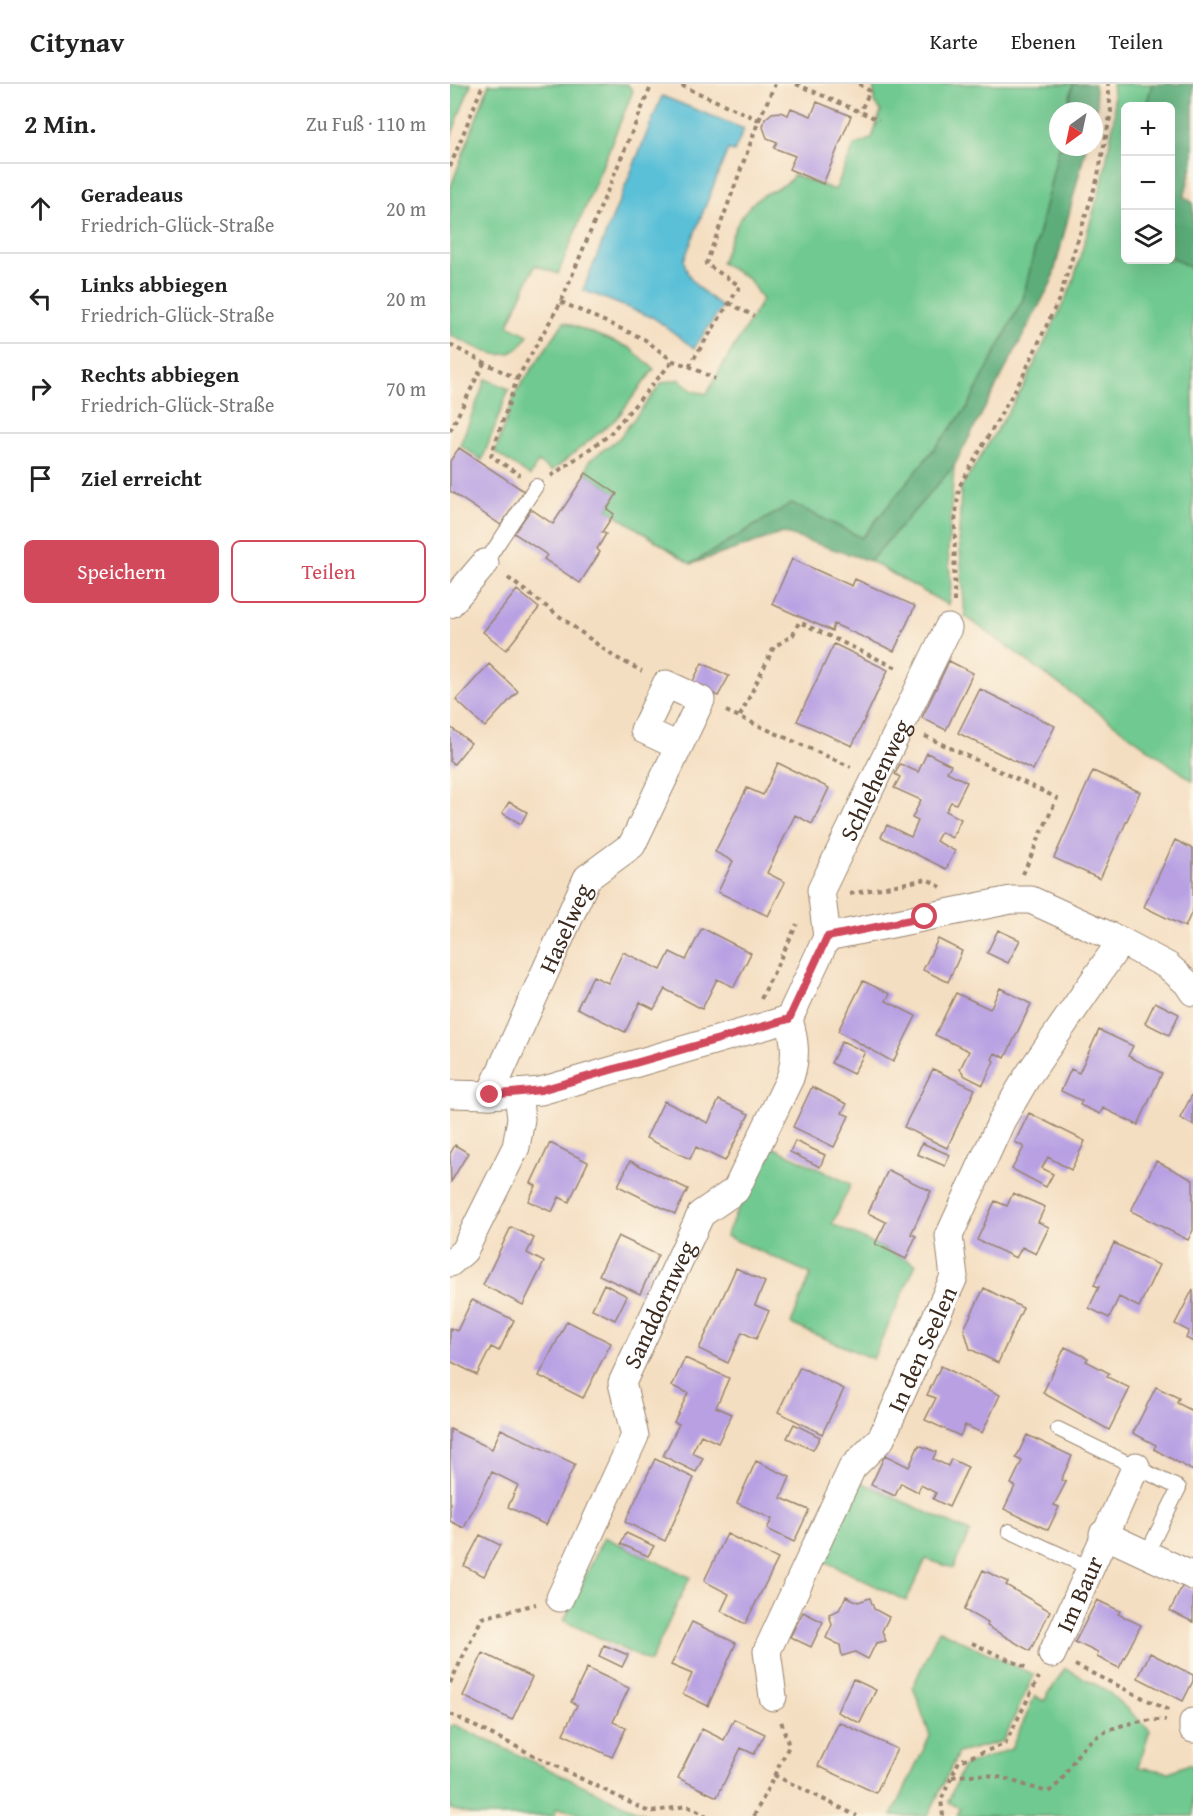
<!DOCTYPE html>
<html lang="de">
<head>
<meta charset="utf-8">
<style>
	:root { --surface:#fff; --page:#f6f6f6; --text:#222; --muted:#767676; --line:#e0e0e0; --accent:#d1495b }
	body { margin:0; font-family:"Gentium Book Plus",serif; background:var(--page); color:var(--text) }
	.controls { position:absolute; right:18px; top:18px; display:grid; overflow:hidden; border-radius:9px; box-shadow:0 6px 24px #0002 }
	.controls button { width:54px; height:54px; display:grid; place-items:center; padding:0; border:0; border-bottom:2px solid var(--line); background:var(--surface); color:var(--text); font:30px sans-serif }
	.compass { position:absolute; left:599px; top:18px; width:54px; height:54px; border-radius:50%; background:var(--surface); box-shadow:0 6px 24px #0002; rotate:213deg }
	.stop { position:absolute; width:18px; height:18px; margin:-14px; border:4px solid #d1495b; border-radius:50%; background:#fff }
	.stop.end { background:#d1495b; border-color:#fff; box-shadow:0 2px 6px #0008 }
	.list { margin:0; padding:0; list-style:none }
	h2 { display:flex; justify-content:space-between; align-items:center; height:78px; margin:0; padding:0 24px; font-size:26px }
	h2 small { font-size:20px; font-weight:400; color:var(--muted) }
	.list li { display:grid; grid-template-columns:39px 1fr auto; gap:18px; align-items:center; box-sizing:border-box; height:90px; padding:0 24px; border-top:2px solid var(--line) }
	.list b { display:block; font-size:22px; white-space:nowrap }
	.list p { margin:0; font-size:20px; white-space:nowrap; color:var(--muted) }
	.list em { font-size:20px; font-style:normal; color:var(--muted) }
	.actions { display:flex; gap:12px; padding:18px 24px }
	.actions a { flex:1; padding:14px 0; border:2px solid var(--accent); border-radius:9px; text-align:center; font-size:21px; color:var(--accent) }
	.actions .main { background:var(--accent); color:#fff }
	.icon { flex:none; width:33px; height:33px; fill:none; stroke:currentColor; stroke-width:2; stroke-linecap:round; stroke-linejoin:round }
	.map { position:relative; flex:none; width:743px; height:1732px; overflow:hidden }
	header { display:flex; align-items:center; gap:36px; box-sizing:border-box; height:84px; padding:0 30px; background:var(--surface); border-bottom:2px solid var(--line) }
	header strong { font-size:28px }
	nav { display:flex; gap:33px; margin-inline-start:auto; font-size:21px }
	main { display:flex }
	aside { flex:1; background:var(--surface) }
	.map>svg:first-child { display:block }
</style>
</head>
<body>
<header>
<strong>Citynav</strong>
<nav><a>Karte</a><a>Ebenen</a><a>Teilen</a></nav>
</header>
<main>
<aside>
<h2>2 Min.<small>Zu Fuß · 110 m</small></h2>
<ul class="list">
<li><svg class="icon" aria-label="ahead" viewBox="0 0 24 24"><path d="M12 20V5M6 11l6-6 6 6"/></svg><div><b>Geradeaus</b><p>Friedrich-Glück-Straße</p></div><em>20 m</em></li>
<li><svg class="icon" aria-label="left" viewBox="0 0 24 24"><path d="M17 20v-9H6M10 6l-5 5 5 5"/></svg><div><b>Links abbiegen</b><p>Friedrich-Glück-Straße</p></div><em>20 m</em></li>
<li><svg class="icon" aria-label="right" viewBox="0 0 24 24"><path d="M7 20v-9h11M14 6l5 5-5 5"/></svg><div><b>Rechts abbiegen</b><p>Friedrich-Glück-Straße</p></div><em>70 m</em></li>
<li><svg class="icon" aria-label="arrive" viewBox="0 0 24 24"><path d="M6 21V4h12l-3 4 3 4H6"/></svg><div><b>Ziel erreicht</b></div></li>
</ul>
<div class="actions"><a class="main">Speichern</a><a>Teilen</a></div>
</aside>
<div class="map">
<svg width="743" height="1732" viewBox="0 0 743 1732">
	<rect width="100%" height="100%" fill="#fcf5e5"/>
	<filter id="ink" filterUnits="userSpaceOnUse"><feTurbulence type="fractalNoise" baseFrequency=".0167" numOctaves="2"/><feDisplacementMap in="SourceGraphic" scale="12" xChannelSelector="R" yChannelSelector="G"/><feConvolveMatrix kernelMatrix="1 2 1 2 8 2 1 2 1" color-interpolation-filters="sRGB"/></filter>
	<filter id="wash" filterUnits="userSpaceOnUse"><feTurbulence type="fractalNoise" baseFrequency=".008" numOctaves="4" result="noise"/><feDisplacementMap in="SourceGraphic" scale="24" xChannelSelector="R" yChannelSelector="G"/><feGaussianBlur stdDeviation="1.35" result="paint"/><feColorMatrix in="noise" values="0 0 0 0 0 0 0 0 0 0 0 0 0 0 0 0 0 1.4 0 .05"/><feComposite in="paint" operator="in"/></filter>
	<g filter="url(#wash)">
		<rect width="100%" height="100%" fill="#f4dec1"/>
		<path fill="#6fc990" stroke="#557a57" stroke-width="1.5" d="M0,0H21L0,55Z
			M39,0H177L183,7L108,190L85,181L58,241L78,251C59,288 28,263 0,251V105Z
			M424,0H623L617,27H608L609,63L573,215L517,324L412,454L342,419L241,480L157,425L167,410L136,389L139,377L169,354L212,299L229,295L243,307L257,310C273,277 295,248 312,216L299,195L271,179C280,157 288,128 309,114C321,105 336,104 344,91L385,106L404,62L422,54L431,27L424,19Z
			M662,0H702L696,22H676V176H720L721,173L743,185V697L515,532L509,453L511,404L574,302L622,201L653,95L665,30Z
			M114,238L180,264L204,285L167,334L102,387L88,378L80,392L45,368L66,308Z
			M36,295L59,305L32,376L10,361Z
			M504,382L498,467L501,503L498,521L420,477Z
			M316,1060L401,1100L382,1140L466,1180L423,1275L341,1240L361,1190L276,1152Z
			M404,1395L520,1448L503,1484L476,1475L456,1517L368,1474Z
			M154,1453L240,1493L200,1578L114,1537Z
			M489,1546L584,1591L553,1657L508,1669L478,1732H442L480,1652L463,1602Z
			M615,1584L656,1606L700,1646L688,1683L719,1688L739,1680L743,1682V1732H507L510,1724L498,1718L513,1682L561,1665L585,1612L594,1617Z
			M5,1641L198,1732H141L107,1724L104,1732H26L0,1725V1642Z"/>
		<path fill="#5bad7a" stroke="#4b6c4c" stroke-width="1.5" d="M623,0H644L647,20L644,32V27H617Z
			M702,0H743V78L734,113L743,119V185L721,173L720,22H696Z
			M609,63H636L602,197L504,382L420,477L333,449L241,480L342,419L412,454L517,324L573,215Z"/>
		<path fill="#5ac0d7" stroke="#4a757a" stroke-width="1.5" d="M212,12L294,45L284,68L278,65L234,176C237,199 255,209 272,223L244,264L204,234L133,206Z"/>
		<g id="blocks">
			<path fill="#b8a0e3" d="M367,18L401,32L373,100L339,85L345,72L324,64L327,58L317,54L313,43L315,35L322,29L330,28L338,31L341,24L361,32Z
				M9,364L74,407L51,441L0,407V377Z
				M136,389L167,410L157,425L164,430L152,448L156,450L147,465L150,468L130,499L94,475L97,471L64,449L81,425L103,440Z
				M342,475L402,502L405,495L465,522L444,567L384,540L382,547L322,520Z
				M67,506L89,524L56,566L33,548Z
				M384,560L438,586L402,662L347,637Z
				M499,577L523,589L496,646L472,634Z
				M252,579L279,592L268,612L242,599Z
				M39,580L68,607L35,643L6,616Z
				M530,605L605,642L583,686L508,649Z
				M0,643L21,659L4,680L0,677Z
				M477,669L501,681L497,688L517,698L506,720L501,718L496,727L511,735L502,754L491,748L486,757L505,767L496,785L431,753L437,741L461,753L468,737L462,734L471,716L444,704L450,693L445,690L450,680L468,688Z
				M328,679L379,704L362,740L345,731L317,789L335,798L318,832L268,808L283,777L265,768L297,704L313,711Z
				M643,687L690,708L650,795L604,774Z
				M59,718L77,728L71,740L52,729Z
				M725,756L743,765V825L735,843L694,823Z
				M252,844L301,869L284,903L267,895L252,925L215,905L204,925L190,918L175,948L127,924L143,892L158,899L173,868L211,886L220,868L236,876Z
				M548,846L570,856L558,879L537,869Z
				M488,855L512,867L498,898L473,886Z
				M413,897L440,910L436,917L466,932L443,978L388,947Z
				M550,904L581,920L555,974L545,969L542,975L544,977L533,1001L515,992L510,985L519,967L485,951L506,909L540,925Z
				M705,918L729,930L719,951L695,939Z
				M649,946L683,962L678,972L712,989L688,1041L653,1024L650,1030L630,1021L632,1017L611,1007L621,985L629,989Z
				M392,957L415,968L403,990L381,979Z
				M483,985L525,1005L497,1064L454,1043Z
				M362,1003L397,1020L392,1029L399,1032L384,1063L343,1043Z
				M743,1009V1041L730,1034Z
				M269,1016L299,1030L275,1077L246,1063L240,1075L196,1054L214,1017L258,1039Z
				M579,1029L635,1057L621,1086L598,1073L592,1084L603,1090L596,1103L562,1085L574,1063L565,1058Z
				M345,1057L375,1071L370,1083L340,1068Z
				M100,1059L138,1078L119,1118L109,1113L102,1128L78,1117L86,1102L81,1099Z
				M472,1059L500,1071L495,1082L467,1070Z
				M5,1061L18,1069L1,1098L0,1070Z
				M180,1077L238,1105L225,1130L168,1102Z
				M706,1077L743,1096V1146L738,1156L681,1127Z
				M438,1086L481,1107L461,1150L466,1152L456,1175L425,1160L436,1138L418,1129Z
				M563,1109L595,1123L588,1138L599,1143L586,1170L572,1163L566,1174L527,1156L545,1117L557,1122Z
				M61,1143L84,1154L77,1169L94,1178L73,1221L33,1201Z
				M168,1152L208,1171L190,1210L149,1191Z
				M664,1159L709,1181L689,1223L669,1213L659,1234L639,1224L649,1203L644,1201Z
				M286,1184L315,1198L305,1221L319,1227L306,1255L292,1248L278,1279L249,1265Z
				M154,1200L177,1212L165,1236L142,1225Z
				M534,1204L573,1224L548,1279L520,1265L514,1245Z
				M743,1205V1258L736,1254L739,1247L725,1240Z
				M22,1216L64,1236L49,1267L41,1263L27,1291L0,1277V1244L7,1247Z
				M117,1237L161,1259L133,1314L89,1292Z
				M615,1263L638,1274L636,1277L659,1289L657,1293L680,1304L659,1346L593,1309Z
				M235,1274L279,1294L266,1323L282,1330L268,1359L251,1351L242,1369L253,1374L246,1388L213,1372L229,1340L224,1338L238,1309L222,1302Z
				M491,1282L550,1311L532,1349L515,1341L510,1352L475,1336L486,1314L477,1311Z
				M350,1283L394,1305L372,1350L328,1328Z
				M706,1303L729,1314L727,1319L743,1327V1387L704,1365L706,1361L683,1349Z
				M344,1340L370,1353L363,1366L337,1354Z
				M0,1345L42,1365L51,1345L125,1380L96,1441L58,1423L68,1401L42,1388L14,1444L0,1437Z
				M577,1351L622,1372L611,1396L616,1398L604,1421L609,1423L598,1446L554,1425L565,1402L561,1400L572,1377L566,1374Z
				M469,1361L486,1368L483,1375L498,1382L501,1375L518,1383L499,1423L483,1415L486,1409L471,1401L468,1408L451,1399L445,1412L421,1401L435,1371L459,1383Z
				M205,1375L244,1394L215,1457L175,1438Z
				M306,1377L340,1393L331,1414L359,1426L344,1458L317,1445L322,1435L287,1419Z
				M176,1449L204,1462L198,1472L171,1460Z
				M277,1450L328,1475L295,1540L271,1527L279,1510L254,1497Z
				M30,1451L50,1461L34,1492L14,1482Z
				M533,1486L558,1498L556,1501L600,1527L580,1567L537,1542L538,1539L514,1526Z
				M733,1501L743,1506V1538L720,1527Z
				M396,1512L408,1518L420,1514L424,1525L439,1533L432,1547L436,1557L426,1559L418,1575L405,1568L392,1572L390,1561L376,1554L382,1541L379,1530L389,1526Z
				M647,1516L670,1527L668,1530L691,1541L669,1584L647,1573L648,1569L625,1558Z
				M353,1528L373,1538L361,1563L340,1553Z
				M242,1538L286,1559L258,1622L233,1610L242,1590L221,1581Z
				M154,1561L178,1571L172,1583L149,1572Z
				M33,1569L82,1593L62,1636L13,1612Z
				M700,1569L743,1591V1597L733,1617L688,1594Z
				M137,1584L179,1604L163,1638L176,1644L162,1673L113,1650L127,1621L121,1618Z
				M403,1595L426,1606L410,1639L387,1628Z
				M284,1635L315,1650L304,1670L291,1664L267,1713L228,1694L252,1645L274,1656Z
				M389,1638L447,1665L426,1709L368,1682Z"/>
		</g>
	</g>
	<g filter="url(#ink)">
		<use href="#blocks" fill-opacity="0" stroke="#988470" stroke-width="1.5"/>
		<g fill="none" stroke-linecap="round" stroke-linejoin="round">
			<g stroke="#988470" stroke-width="16">
				<path id="lane" d="M35,479L86,402
					M608,1345L729,1404L702,1459
					M559,1447L642,1485"/>
			</g>
			<g stroke="#988470" stroke-width="29">
				<g id="street">
					<path d="M0,520L35,479"/>
					<path id="s1" d="M377,853L371,806L498,544"/>
					<path d="M0,1010L40,1011L91,1007L339,935L377,853L561,816H581L671,857L718,882L737,899L743,908"/>
					<path id="s2" d="M40,1011L137,794L182,761L251,616L216,600L194,646L228,662"/>
					<path d="M0,1179L14,1167L66,1063L71,1035L68,1009"/>
					<path d="M653,1450L743,1492"/>
					<path id="s3" d="M110,1514L185,1352L172,1299L251,1130L286,1106L340,994C347,972 345,957 339,935"/>
					<path id="s4" d="M602,1570L686,1382"/>
					<path id="s5" d="M323,1613L317,1567L402,1384L431,1355L504,1193L499,1152L552,1036L577,993L671,857"/>
					<path d="M743,1638V1645"/>
				</g>
			</g>
			<path stroke="#988470" stroke-width="4" stroke-dasharray="4.5 4.5" stroke-linecap="butt" d="M346,0L429,36
				M409,0L420,7L410,28
				M309,36L325,0
				M0,83L33,0
				M111,218L194,255L223,277L239,282L290,202L256,180L309,36L228,0
				M279,219L304,232
				M0,261L67,295L41,372L70,391
				M239,282L265,295
				M67,295L111,218L202,0
				M0,347L34,279
				M101,392L158,352L223,277
				M58,494L163,572L192,587
				M504,518L505,439L509,403L573,292L609,215L647,96L661,28L658,0
				M276,627L401,683
				M290,632L324,563L343,551L349,538L449,585
				M475,652L607,714L573,790
				M400,810L477,795L491,803
				M311,915L347,840
				M522,1559L579,1585
				M625,1581L720,1627
				M0,1599L32,1534L86,1520
				M0,1630L199,1728L237,1722L256,1732
				M324,1691L407,1732
				M502,1693C549,1686 556,1697 598,1708C615,1698 620,1678 633,1664C651,1643 689,1635 716,1636
				M304,1732L339,1662L331,1637
				M493,1732L491,1716L509,1677L555,1660L589,1593"/>
			<use href="#lane" stroke="#fff" stroke-width="14"/>
			<use href="#street" stroke="#fff" stroke-width="27"/>
		</g>
	</g>
	<g fill="none" stroke-linecap="round" stroke-linejoin="round" filter="url(#ink)">
		<path stroke="#d1495b" stroke-width="8" d="M40,1011L91,1006L339,935L377,853L475,833"/>
	</g>
	<g text-anchor="middle" dominant-baseline="central" stroke-width="5" stroke-linejoin="round" paint-order="stroke">
		<g font-size="24" fill="#3b2a1e" stroke="#fcf5e5">
			<text stroke="none"><textPath href="#s1" startOffset="170">Schlehenweg</textPath></text>
			<text stroke="none"><textPath href="#s2" startOffset="183">Haselweg</textPath></text>
			<text stroke="none"><textPath href="#s3" startOffset="320">Sanddornweg</textPath></text>
			<text stroke="none"><textPath href="#s5" startOffset="388">In den Seelen</textPath></text>
			<text stroke="none"><textPath href="#s4" startOffset="66">Im Baur</textPath></text>
		</g>
	</g>
</svg>
<div class="controls">
<button>+</button>
<button>−</button>
<button><svg class="icon" aria-label="layers" viewBox="0 0 24 24"><path d="M12 4l9 5-9 5-9-5zM3 14l9 5 9-5"/></svg></button>
</div>
<svg class="compass" viewBox="-18 -18 36 36"><path d="M0-13l5 13h-10z" fill="#e53935"/><path d="M0 13l5-13h-10z" fill="#767676"/></svg>
<div class="stop" style="left:475px;top:833px"></div>
<div class="stop end" style="left:40px;top:1011px"></div>
</div>
</main>
</body>
</html>
